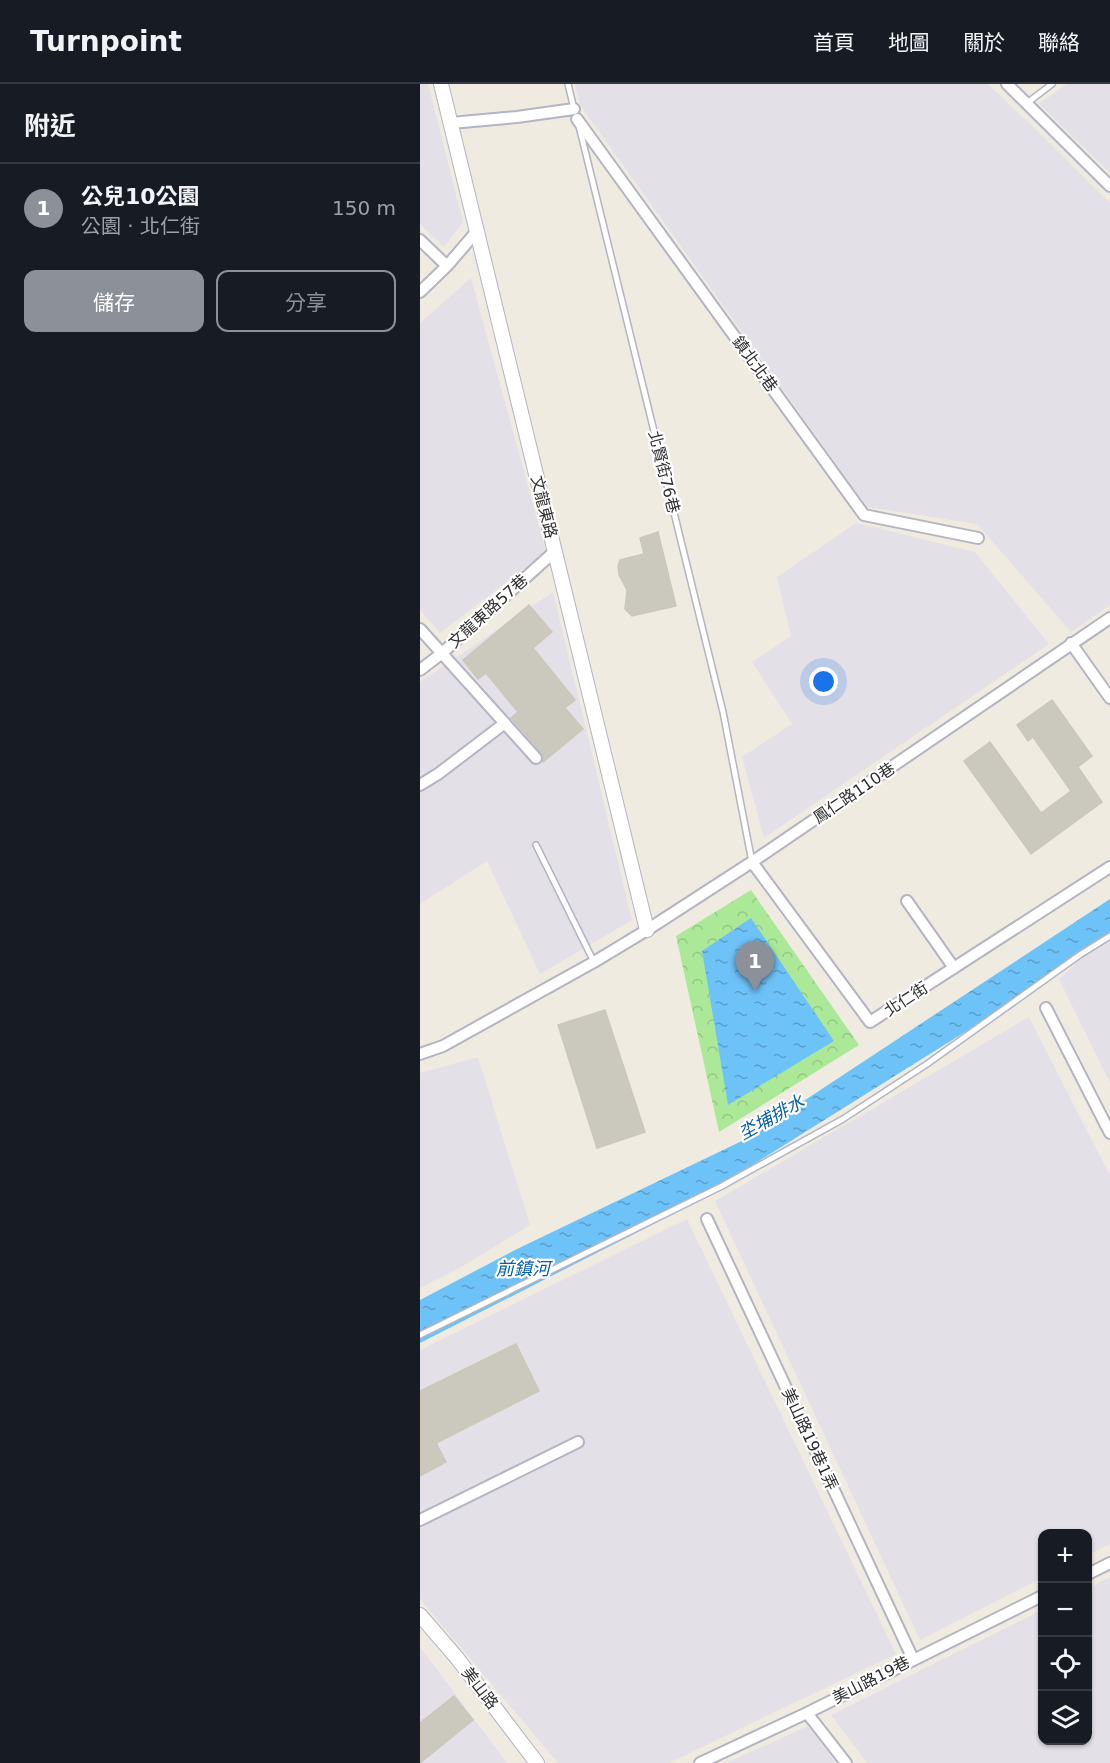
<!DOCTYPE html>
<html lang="zh-TW">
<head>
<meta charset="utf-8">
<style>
	:root { --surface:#171b24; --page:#242831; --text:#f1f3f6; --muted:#9ea1a6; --line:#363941; --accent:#8c9099 }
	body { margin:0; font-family:"DejaVu Sans","Noto Sans TC",sans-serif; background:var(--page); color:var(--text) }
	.controls { position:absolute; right:18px; bottom:18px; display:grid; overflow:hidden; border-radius:12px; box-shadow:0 2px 4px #0004 }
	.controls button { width:54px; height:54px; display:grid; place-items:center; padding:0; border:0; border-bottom:2px solid var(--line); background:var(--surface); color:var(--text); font:30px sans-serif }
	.you { position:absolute; left:404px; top:598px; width:21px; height:21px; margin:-15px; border:4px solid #fff; border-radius:50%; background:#1a73e8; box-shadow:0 0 0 9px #1a73e833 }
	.badge { display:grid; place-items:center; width:39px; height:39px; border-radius:50%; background:var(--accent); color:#fff; font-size:20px; font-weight:700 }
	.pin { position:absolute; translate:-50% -50px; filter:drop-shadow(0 2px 3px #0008) }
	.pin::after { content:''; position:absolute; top:32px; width:21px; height:18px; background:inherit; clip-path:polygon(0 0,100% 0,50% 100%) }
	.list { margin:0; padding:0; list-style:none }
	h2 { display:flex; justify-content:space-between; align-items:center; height:78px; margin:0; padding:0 24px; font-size:26px }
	h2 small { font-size:20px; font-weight:400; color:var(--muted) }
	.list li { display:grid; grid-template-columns:39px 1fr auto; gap:18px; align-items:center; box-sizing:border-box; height:90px; padding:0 24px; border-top:2px solid var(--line) }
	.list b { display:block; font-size:22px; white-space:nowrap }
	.list p { margin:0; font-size:20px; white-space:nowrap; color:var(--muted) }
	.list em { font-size:20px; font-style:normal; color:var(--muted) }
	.actions { display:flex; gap:12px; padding:18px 24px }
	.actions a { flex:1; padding:14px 0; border:2px solid var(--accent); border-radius:12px; text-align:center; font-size:21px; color:var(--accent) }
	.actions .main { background:var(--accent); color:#fff }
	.icon { flex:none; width:33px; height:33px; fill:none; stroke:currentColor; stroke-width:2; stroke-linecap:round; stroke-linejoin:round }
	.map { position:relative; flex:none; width:690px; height:1679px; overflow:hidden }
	header { display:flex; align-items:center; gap:36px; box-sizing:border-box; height:84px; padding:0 30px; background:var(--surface); border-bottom:2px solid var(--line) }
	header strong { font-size:28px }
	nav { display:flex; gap:33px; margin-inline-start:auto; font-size:21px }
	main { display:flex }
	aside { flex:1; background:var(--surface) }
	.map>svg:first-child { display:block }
</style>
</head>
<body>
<header>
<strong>Turnpoint</strong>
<nav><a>首頁</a><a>地圖</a><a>關於</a><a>聯絡</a></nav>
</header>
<main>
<aside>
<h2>附近<small></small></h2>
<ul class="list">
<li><span class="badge">1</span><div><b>公兒10公園</b><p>公園 · 北仁街</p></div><em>150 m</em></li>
</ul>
<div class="actions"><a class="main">儲存</a><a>分享</a></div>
</aside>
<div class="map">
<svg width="690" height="1679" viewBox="0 0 690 1679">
	<defs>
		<pattern id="forest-crowns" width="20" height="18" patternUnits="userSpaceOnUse" patternTransform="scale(1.5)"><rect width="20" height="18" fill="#abe999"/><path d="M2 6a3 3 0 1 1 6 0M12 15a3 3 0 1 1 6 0" fill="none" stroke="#93c884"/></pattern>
		<pattern id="water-ripples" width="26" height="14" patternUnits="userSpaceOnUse" patternTransform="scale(1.5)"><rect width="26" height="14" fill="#6dc2f8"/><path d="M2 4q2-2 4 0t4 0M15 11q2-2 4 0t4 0" fill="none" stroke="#5a9ec9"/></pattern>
	</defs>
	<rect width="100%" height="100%" fill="#f0ebe0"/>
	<path fill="#e4e0e8" d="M0,0H8L43,138L24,163L0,140Z
		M155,0H568L627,56L690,119V521L651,548L557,440L447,423L160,21Z
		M647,0H690V89L619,20Z
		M51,194L126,468L20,549L0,526V239Z
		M436,439L555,468L629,560L344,754L322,673L372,640L332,578L371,552L357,493Z
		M133,508L212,836L120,890L67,777L0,820V598Z
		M690,849V999L639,895Z
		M609,933L690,1092V1460L668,1471V1450H622V1494L500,1556L295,1117Z
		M58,973L110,1141L43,1182L0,1204V989Z
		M267,1135L476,1570L249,1679H138L0,1515V1266Z
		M690,1493V1679H447L411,1631L622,1526V1656H668V1504Z
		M0,1563L87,1679H0Z
		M388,1642L416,1679H306Z"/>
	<path fill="url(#forest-crowns)" d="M331,806L439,961L299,1048L256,852Z"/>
	<path fill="url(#water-ripples)" d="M690,815V854L609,908L257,1128L0,1259V1216L95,1166L326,1055Z
		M331,834L414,957L308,1021L282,867Z"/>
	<path fill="#cbc9be" stroke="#ccc7b9" stroke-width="1.5" d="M238,448L256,522L212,532L205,525L207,506L199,491L198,482L200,476L224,470L220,454Z
		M109,521L132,548L113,564L155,616L145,624L163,645L123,678L122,669L91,634L98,628L66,589L58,595L43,576Z
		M632,616L672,672L658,683L682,718L611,770L544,677L570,658L621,729L651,707L613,653L608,657L597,641Z
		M185,926L225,1048L177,1064L138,941Z
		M96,1260L119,1307L16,1359L26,1378L0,1392V1307Z
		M34,1612L53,1636L0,1679V1639Z"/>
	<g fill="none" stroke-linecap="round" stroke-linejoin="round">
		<g stroke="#b4b4c2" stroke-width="8">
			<path id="service" d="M148,0L154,25
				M607,19L632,0
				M159,42L303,628L332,778
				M116,761L174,878
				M0,1251L302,1102L423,1035L507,980L661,870L690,852"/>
		</g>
		<g stroke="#b4b4c2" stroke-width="14">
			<path id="minor" d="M587,0L690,102
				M157,35L444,431L558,454
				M31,39L97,33L154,25
				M0,156L27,182
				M0,208L27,182L57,147
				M0,545L116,674
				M651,559L690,614
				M0,586L21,570L135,467
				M0,701L18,690L85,639
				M332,778L450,938L690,783
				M487,817L534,884
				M626,924L690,1049
				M0,970L23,962L174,878L227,846L332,778L690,534
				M287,1135L493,1575
				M0,1436L158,1358
				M668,1490L690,1479
				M387,1629L426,1679
				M280,1679L387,1629L622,1512"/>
		</g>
		<g stroke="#b4b4c2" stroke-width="16">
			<path id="tertiary" d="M21,0L227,846
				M0,1531L37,1574L117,1679"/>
		</g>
		<use href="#service" stroke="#fff" stroke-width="5"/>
		<use href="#minor" stroke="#fff" stroke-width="10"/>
		<use href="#tertiary" stroke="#fff" stroke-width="14"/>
	</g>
	<g text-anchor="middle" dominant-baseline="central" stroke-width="4.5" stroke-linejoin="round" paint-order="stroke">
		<g font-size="16" fill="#2e2e2e" stroke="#fff">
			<text transform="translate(335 280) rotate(54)">鎮北北巷</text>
			<text transform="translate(244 388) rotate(76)">北賢街76巷</text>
			<text transform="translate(124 423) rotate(76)">文龍東路</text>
			<text transform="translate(68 527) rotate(-42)">文龍東路57巷</text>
			<text transform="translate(434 709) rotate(-34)">鳳仁路110巷</text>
			<text transform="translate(486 915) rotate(-33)">北仁街</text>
			<text transform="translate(390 1355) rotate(65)">美山路19巷1弄</text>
			<text transform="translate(451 1596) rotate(-27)">美山路19巷</text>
			<text transform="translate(60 1604) rotate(52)">美山路</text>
		</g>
		<g font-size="18" font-style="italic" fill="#045eac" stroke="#fff">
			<text transform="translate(351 1033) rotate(-29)">坔埔排水</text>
			<text x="103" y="1184">前鎮河</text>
		</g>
	</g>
</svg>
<div class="controls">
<button>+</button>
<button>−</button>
<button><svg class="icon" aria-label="locate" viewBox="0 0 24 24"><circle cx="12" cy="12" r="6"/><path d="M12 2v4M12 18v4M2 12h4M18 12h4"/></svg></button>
<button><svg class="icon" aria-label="layers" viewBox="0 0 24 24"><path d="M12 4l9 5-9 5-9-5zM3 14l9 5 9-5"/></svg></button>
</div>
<div class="you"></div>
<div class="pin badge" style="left:335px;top:907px">1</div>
</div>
</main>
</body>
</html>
